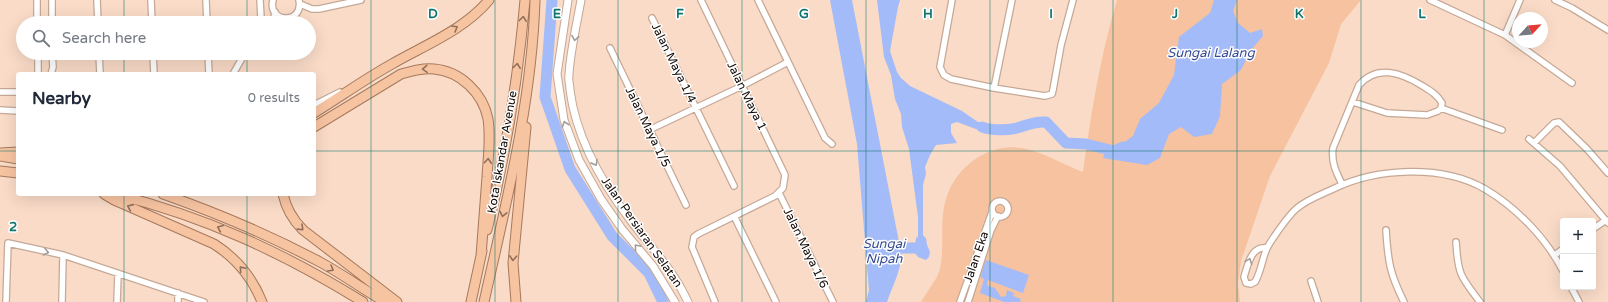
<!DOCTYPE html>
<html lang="en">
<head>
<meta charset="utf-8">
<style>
	:root { --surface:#fff; --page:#f6f6f7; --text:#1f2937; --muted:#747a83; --line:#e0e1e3 }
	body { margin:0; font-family:"Varela Round",sans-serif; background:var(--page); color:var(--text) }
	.controls { position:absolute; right:12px; bottom:12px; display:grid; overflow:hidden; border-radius:4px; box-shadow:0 4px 16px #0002 }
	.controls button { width:36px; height:36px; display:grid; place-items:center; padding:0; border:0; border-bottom:1px solid var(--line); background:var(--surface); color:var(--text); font:20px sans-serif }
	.compass { position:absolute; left:1512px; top:12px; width:36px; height:36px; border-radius:50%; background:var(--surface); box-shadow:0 4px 16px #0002; rotate:64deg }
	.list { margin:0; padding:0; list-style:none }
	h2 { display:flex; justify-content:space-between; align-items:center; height:52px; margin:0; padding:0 16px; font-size:17px }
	h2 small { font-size:13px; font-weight:400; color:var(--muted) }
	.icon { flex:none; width:22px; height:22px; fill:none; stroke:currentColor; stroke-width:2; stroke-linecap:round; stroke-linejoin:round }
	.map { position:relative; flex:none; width:1608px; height:302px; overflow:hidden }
	.search { position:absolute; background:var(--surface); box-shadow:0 4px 16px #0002; left:16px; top:16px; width:300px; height:44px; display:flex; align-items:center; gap:10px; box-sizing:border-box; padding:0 14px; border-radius:22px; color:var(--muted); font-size:15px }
	.panel { position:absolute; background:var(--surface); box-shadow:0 4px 16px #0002; left:16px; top:72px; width:300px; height:124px; border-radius:4px }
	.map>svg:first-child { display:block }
</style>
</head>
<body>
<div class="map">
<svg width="1608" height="302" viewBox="0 0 1608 302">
	<rect width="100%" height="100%" fill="#f9dbc7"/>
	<path fill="#f6c29f" d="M1117,0H1361L1341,24L1329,63L1270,176L1241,261L1238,283L1240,302H921L937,277L940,269C945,246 939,222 946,199C950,184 961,169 974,160C1016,132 1044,157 1083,172C1091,114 1100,57 1117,0Z"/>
	<path fill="#a3bbf8" d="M830,0H852L899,242C907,260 893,284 887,302H866L869,290L857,144Z
		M877,0H900L898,7L890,51L897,72L901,78L910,86L962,111L978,122L996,129L984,132L957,122L951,124V133L957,143L936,145L930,155L925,167L926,174L923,185V235L930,252L929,257L926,260L918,257L914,252L913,245L918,242V217L909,149L902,127L901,114L895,99L891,75L884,57Z
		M1214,0H1237L1233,11L1238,23L1250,33L1262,29L1263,36L1251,50L1241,70L1222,84L1220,116L1212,134L1194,137L1181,127L1169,134L1160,158L1147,165L1103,158L1106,151L1118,147L1133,136L1140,119L1159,103L1174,75L1179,37L1210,13Z
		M986,260L1029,275L1023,293L988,280L987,284L988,286L995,288L1001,297L1006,296L1007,290L1014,293L1013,296L1021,299L1020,302H1004L980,293L984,279L980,277Z"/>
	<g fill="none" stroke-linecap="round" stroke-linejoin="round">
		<path stroke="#a3bbf8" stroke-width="11" d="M552,0L545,97L570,169L612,236L649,273L663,302
			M982,127C992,131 1008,130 1017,128C1029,125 1034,121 1046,122L1066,143L1086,144L1114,151L1123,147
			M887,248H921V241"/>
		<g stroke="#c5a896" stroke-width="8">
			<path id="minor" d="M37,0V23
				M52,0V23
				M97,0L98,23
				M151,0L152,23
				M206,0L207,23
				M273,0C267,23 304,25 299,0
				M701,0L785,175L783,188L775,196L698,234L694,237L692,247L715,302
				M758,0L825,138L832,144
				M952,0L940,67L944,75L951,79L994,88L1045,96L1052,94L1053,90L1061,45L1073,0
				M1430,0L1505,35L1572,83
				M1555,0L1572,8L1608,30
				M300,4L312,9H319L361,0
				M652,18L734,186
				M259,23L261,18L260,0
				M273,23L275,12
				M1505,35L1520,0
				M610,48L686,205
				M38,53V74
				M99,53L100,74
				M153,53L154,74
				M208,53L209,74
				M51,74L53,67L52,53
				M233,74L245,53
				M994,88L1012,0
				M0,92H18
				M314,105L340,92
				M1441,108L1502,130
				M0,110L18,111
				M649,130L742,86L788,62
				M1529,139L1560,166L1608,223
				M1534,143L1554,123L1559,122L1587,149L1608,173
				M1342,184C1336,172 1331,162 1333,148L1359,85C1377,64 1401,73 1421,85C1429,90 1437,94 1442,103L1441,108L1438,111L1427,115L1387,113L1353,102
				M779,193L833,302
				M992 209a8 8 0 1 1 16 0a8 8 0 1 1-16 0Z
				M734,216L776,302
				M1593,229L1606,220
				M1386,230C1388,262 1390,274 1404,302
				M1456,242C1458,274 1460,276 1480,302
				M1267,248C1251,246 1248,264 1244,277L1246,283L1251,284L1255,282C1261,272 1262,259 1267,248C1272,239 1288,216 1296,209C1306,200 1320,195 1333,189C1376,168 1442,164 1485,189C1517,208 1546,238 1563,271
				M1555,255L1563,249
				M1311,281L1318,302
				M1571,287L1579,302
				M6,302L8,243L63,255L204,302
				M62,302L63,255
				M117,302L118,274
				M178,302V293
				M960,302L992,212
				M968,302L991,230L998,216"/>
		</g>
		<g stroke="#c5a896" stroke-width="9">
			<path id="tertiary" d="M568,0L557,74L564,120L579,160L601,199L622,229L653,266L675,302
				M581,0C577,23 570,52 569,75C568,80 570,85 570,90C576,138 602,183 631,221C652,249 673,269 688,302"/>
		</g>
		<g stroke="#a6795c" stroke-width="11">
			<path id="trunk" d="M314,113C340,97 365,79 392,64C425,45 464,30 489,0
				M314,127L401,74C412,71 422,68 434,69C460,71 483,93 488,119C491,138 488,158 487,177C485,203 483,229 481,256
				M1,153L18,152
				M0,156L18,159
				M0,171L18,173
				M104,194L114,200L214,244C236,258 252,277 262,302
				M115,194C206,217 284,253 363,302
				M163,194C217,213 269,235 320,262C342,274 363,289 385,302
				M283,194C286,208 293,220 303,230L397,302
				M487,230C506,155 518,78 525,0
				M471,302L482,251
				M484,302C506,203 532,102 535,0
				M516,302L513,263L526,127"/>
		</g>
		<use href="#minor" stroke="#fff" stroke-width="5.5"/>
		<use href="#tertiary" stroke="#fff" stroke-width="7"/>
		<use href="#trunk" stroke="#f7c4a2" stroke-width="9"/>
	</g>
	<defs><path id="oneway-chevron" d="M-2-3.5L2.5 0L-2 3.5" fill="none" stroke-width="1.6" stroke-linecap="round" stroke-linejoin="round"/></defs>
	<g stroke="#90705b">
		<use href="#oneway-chevron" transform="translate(523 19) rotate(-83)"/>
		<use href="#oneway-chevron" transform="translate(455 28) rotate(-30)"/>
		<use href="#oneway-chevron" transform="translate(517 66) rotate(-83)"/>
		<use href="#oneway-chevron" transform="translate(425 69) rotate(177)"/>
		<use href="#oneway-chevron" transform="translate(488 161) rotate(-85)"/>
		<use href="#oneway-chevron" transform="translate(130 207) rotate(-156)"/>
		<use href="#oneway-chevron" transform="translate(503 214) rotate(102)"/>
		<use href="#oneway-chevron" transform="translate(220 228) rotate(-157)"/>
		<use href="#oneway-chevron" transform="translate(301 228) rotate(44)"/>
		<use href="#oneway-chevron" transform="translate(513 258) rotate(93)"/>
		<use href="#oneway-chevron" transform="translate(242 269) rotate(-131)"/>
		<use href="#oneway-chevron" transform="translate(331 269) rotate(30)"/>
	</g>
	<g stroke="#a19d9b">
		<use href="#oneway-chevron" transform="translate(575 38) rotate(99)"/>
		<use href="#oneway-chevron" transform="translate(565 124) rotate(-109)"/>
		<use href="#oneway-chevron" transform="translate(595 163) rotate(61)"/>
		<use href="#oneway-chevron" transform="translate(637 247) rotate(-130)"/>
		<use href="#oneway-chevron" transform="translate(46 252) rotate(13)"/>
		<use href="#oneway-chevron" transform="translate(1249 261) rotate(-69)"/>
	</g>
	<path fill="none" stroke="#0f766e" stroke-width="1" stroke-opacity="0.55" d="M124,0V23M247,0V23M371,0V302M495,0V302M618,0V302M742,0V302M866,0V302M990,0V302M1113,0V302M1237,0V302M1361,0V302M1484,0V302M124,53V74M247,53V74M0,151H18M314,151H1608M124,194V302M247,194V302"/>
	<g text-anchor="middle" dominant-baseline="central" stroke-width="3" stroke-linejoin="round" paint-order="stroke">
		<g font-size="12" fill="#130904" stroke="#fff">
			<text transform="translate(674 63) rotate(64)">Jalan Maya 1/4</text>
			<text transform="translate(747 96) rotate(64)">Jalan Maya 1</text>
			<text transform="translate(648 127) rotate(64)">Jalan Maya 1/5</text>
			<text transform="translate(502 152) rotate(-80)">Kota Iskandar Avenue</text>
			<text transform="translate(642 232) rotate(55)">Jalan Persiaran Selatan</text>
			<text transform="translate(806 248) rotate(64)">Jalan Maya 1/6</text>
			<text transform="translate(976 257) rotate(-71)">Jalan Eka</text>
		</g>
		<g font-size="13" font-style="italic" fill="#354b94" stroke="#fff">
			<text x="1211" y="53">Sungai Lalang</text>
			<text x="884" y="244">Sungai<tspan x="884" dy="15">Nipah</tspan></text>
		</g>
	</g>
	<g font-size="13" text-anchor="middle" font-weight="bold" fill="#0f766e" stroke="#fff" stroke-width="3" stroke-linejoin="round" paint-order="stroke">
		<text x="433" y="18">D</text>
		<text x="557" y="18">E</text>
		<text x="680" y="18">F</text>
		<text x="804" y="18">G</text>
		<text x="928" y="18">H</text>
		<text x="1051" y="18">I</text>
		<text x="1175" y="18">J</text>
		<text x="1299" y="18">K</text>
		<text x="1422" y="18">L</text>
		<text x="13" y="231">2</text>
	</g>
</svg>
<div class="controls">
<button>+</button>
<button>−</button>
</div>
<svg class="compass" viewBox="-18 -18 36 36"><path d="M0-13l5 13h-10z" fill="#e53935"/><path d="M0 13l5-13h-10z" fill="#747a83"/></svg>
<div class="search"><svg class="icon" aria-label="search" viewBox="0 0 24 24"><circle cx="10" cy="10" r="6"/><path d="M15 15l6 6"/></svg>Search here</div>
<section class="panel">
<h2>Nearby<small>0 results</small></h2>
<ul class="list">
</ul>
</section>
</div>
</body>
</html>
